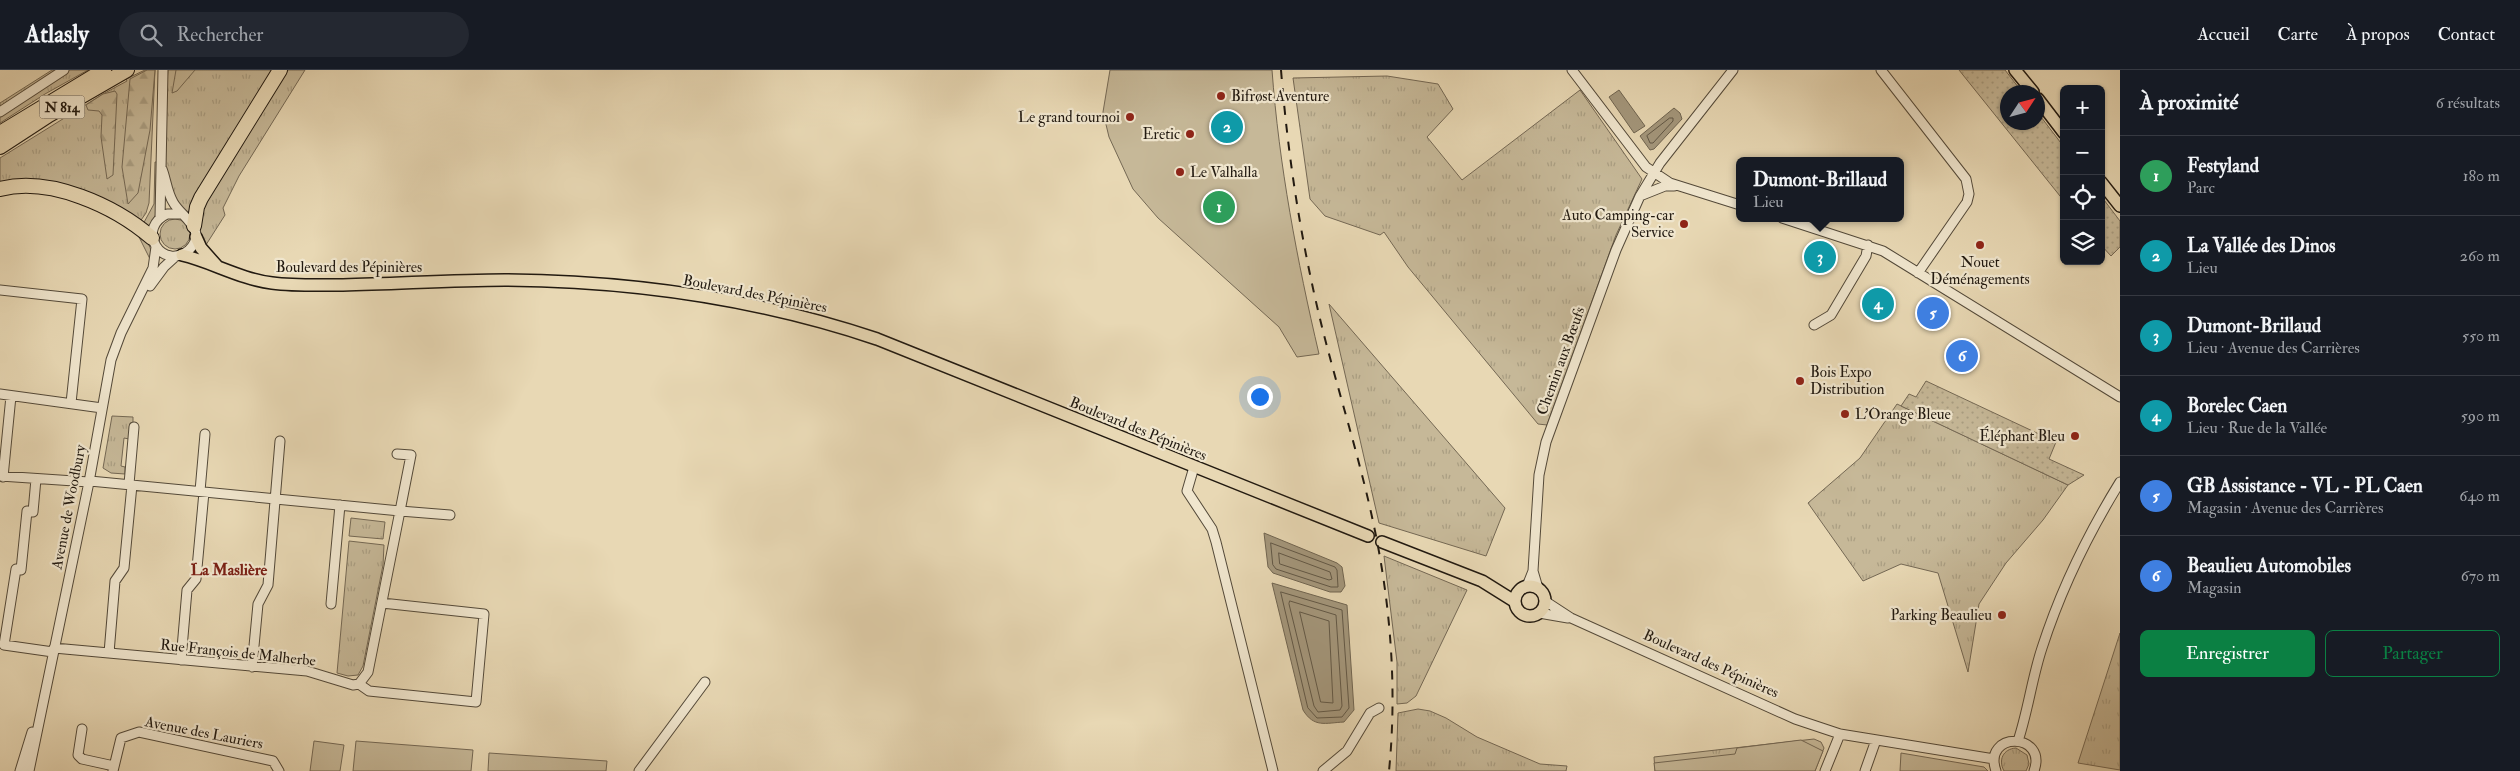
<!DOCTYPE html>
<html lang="fr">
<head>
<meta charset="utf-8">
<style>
	:root { --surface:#171b24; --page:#242831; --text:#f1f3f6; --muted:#9ea1a6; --line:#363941; --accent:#0b8043 }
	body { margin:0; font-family:"IM FELL Double Pica",serif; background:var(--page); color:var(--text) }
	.controls { position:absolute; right:15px; top:15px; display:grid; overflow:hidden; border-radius:8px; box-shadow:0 1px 4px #0004 }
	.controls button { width:45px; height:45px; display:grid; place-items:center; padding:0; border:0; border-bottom:1px solid var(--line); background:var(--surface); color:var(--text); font:25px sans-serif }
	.compass { position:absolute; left:2000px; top:15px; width:45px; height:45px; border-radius:50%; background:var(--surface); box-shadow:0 1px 4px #0004; rotate:54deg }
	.you { position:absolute; left:1259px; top:326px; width:18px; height:18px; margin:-12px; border:4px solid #fff; border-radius:50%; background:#1a73e8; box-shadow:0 0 0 8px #1a73e833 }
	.badge { display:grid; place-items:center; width:32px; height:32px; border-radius:50%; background:var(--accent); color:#fff; font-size:16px; font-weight:700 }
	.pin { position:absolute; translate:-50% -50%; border:2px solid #fff; box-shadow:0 1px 5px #0006 }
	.popup { position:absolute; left:1736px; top:87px; width:168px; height:65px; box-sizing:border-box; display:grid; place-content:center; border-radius:8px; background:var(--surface); filter:drop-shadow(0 1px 4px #0005); font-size:16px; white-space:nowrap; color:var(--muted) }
	.popup b { font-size:19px; color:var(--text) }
	.popup::after { content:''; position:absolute; left:50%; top:100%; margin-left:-10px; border:10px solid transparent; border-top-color:var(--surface) }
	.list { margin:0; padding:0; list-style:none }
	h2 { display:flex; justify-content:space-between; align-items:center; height:65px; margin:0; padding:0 20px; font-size:21px }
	h2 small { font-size:16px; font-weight:400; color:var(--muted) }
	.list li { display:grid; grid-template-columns:32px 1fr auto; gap:15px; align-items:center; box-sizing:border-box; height:80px; padding:0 20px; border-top:1px solid var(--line) }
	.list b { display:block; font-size:19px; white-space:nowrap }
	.list p { margin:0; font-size:16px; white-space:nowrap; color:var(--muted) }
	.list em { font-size:16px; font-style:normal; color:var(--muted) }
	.actions { display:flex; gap:10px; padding:15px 20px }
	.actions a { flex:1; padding:11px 0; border:1px solid var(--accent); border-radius:8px; text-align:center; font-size:18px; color:var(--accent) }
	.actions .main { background:var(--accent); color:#fff }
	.icon { flex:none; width:28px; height:28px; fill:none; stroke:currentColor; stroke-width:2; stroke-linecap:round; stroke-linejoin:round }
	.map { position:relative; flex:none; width:2120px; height:701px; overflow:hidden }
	header { display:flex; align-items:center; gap:30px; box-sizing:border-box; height:70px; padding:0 25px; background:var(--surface); border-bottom:1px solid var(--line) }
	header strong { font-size:24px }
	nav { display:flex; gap:28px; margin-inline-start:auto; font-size:18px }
	.search { width:350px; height:45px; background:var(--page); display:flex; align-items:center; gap:12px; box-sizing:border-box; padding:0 18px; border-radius:28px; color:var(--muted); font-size:19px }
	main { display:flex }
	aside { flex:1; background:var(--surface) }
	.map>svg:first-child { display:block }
</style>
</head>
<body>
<header>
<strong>Atlasly</strong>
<div class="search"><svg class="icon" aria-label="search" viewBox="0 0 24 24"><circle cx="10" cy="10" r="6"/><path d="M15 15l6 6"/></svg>Rechercher</div>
<nav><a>Accueil</a><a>Carte</a><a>À propos</a><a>Contact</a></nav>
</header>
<main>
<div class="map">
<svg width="2120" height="701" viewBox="0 0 2120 701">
	<defs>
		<pattern id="grass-tufts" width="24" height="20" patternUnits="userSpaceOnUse" patternTransform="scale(1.25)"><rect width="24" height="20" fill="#c6b898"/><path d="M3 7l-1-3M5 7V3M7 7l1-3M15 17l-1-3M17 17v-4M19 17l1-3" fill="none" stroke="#aa9e82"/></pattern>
		<pattern id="forest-firs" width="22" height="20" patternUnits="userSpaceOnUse" patternTransform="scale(1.25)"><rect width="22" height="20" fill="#c6b898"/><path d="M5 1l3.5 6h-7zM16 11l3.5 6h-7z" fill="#aa9e82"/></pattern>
		<pattern id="garden-dots" width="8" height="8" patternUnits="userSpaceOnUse" patternTransform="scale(1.25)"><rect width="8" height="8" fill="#c6b898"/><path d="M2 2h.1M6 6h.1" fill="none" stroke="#aa9e82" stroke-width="1.8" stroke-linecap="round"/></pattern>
	</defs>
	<rect width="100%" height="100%" fill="#e8d8b4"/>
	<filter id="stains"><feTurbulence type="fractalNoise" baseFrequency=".004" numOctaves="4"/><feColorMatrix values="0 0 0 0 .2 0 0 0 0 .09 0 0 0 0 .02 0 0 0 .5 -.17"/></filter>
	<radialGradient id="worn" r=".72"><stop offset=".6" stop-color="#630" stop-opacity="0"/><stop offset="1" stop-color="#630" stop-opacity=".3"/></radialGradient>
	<path fill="url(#grass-tufts)" stroke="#746854" d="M52,0H88L45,24L0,53V33Z
		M145,0H155L149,133L146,143L139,153L75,121L0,115V88L103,24L127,11L126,9Z
		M168,0H278L192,144C187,141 180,138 177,133C156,94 165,42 168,0Z
		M288,0H305L239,106L223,138L225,145L204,178L201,172L198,142Z
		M1387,6L1438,14L1453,39L1427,67L1462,110L1580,20L1642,109L1616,165L1547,355L1538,354L1408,197L1384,162L1380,165L1325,146L1310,129L1293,8Z
		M155,92H157L156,144L148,160L142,156L154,134Z
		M160 164a15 15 0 1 1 30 0a15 15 0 1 1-30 0Z
		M138,165C148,173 153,176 150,189Z
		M1329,234L1505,438L1486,486L1379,453Z
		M1897,334L2068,415L2043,450L2006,493L1979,534L1968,602L1938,503L1901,494L1863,511L1808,433L1860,388Z
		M112,346L133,347V353H130L129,369L124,368L121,396L125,397V404L111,403L103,398Z
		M351,448L385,452L383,469L349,466Z
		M349,471L384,475L383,495L363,596L358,605L348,606L337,603Z
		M1384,486L1467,520L1416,626L1407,633L1397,634V592Z
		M2120,563V700L2078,693Z
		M1418,639L1430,641L1446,648L1477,667L1540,694L1567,696L1566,701H1396L1398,643Z
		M1814,669L1821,672L1824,678L1815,701H1655L1654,687Z
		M2016,678L2027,685L2029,694L2026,701H2004C1998,690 2003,679 2016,678Z"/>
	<path fill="url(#forest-firs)" stroke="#746854" d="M147,0H155L150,60L138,123L128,134L122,97L130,9Z
		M176,0H195L177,21L172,23Z
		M115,21L117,24L113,105L107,109L101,67L102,45L99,41L88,40L86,35L103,24Z"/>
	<path fill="#c6b898" stroke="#746854" d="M1110,0H1272C1279,95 1297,190 1319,284L1297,287L1279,257L1158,148L1133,119L1109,67L1103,42Z
		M1801,670L1823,681L1815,701H1655L1654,693L1735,684L1737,678Z
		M314,671L344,675L340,701H310Z
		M356,671L473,680L471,701H353Z
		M489,683L607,691L606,701H488Z
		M1901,683L1984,697L1988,701H1900Z"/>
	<path fill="url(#garden-dots)" stroke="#746854" d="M1959,0H2005L2022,22H2008V52H2038V43L2064,77V131Z
		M2101,126L2120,151V177L2111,186L2101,175Z
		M1926,311L2056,372L2049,389L2084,405L2068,415L1901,336L1909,324L1916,327Z"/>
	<path fill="#a4977c" stroke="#706551" d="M1619,20L1645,56L1634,63L1609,27Z
		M1674,38L1680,43L1682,49L1654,79L1650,80L1640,66Z
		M1219 58a9 9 0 1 1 18 0a9 9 0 1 1-18 0Z
		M1264,463L1337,493L1342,497L1345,516L1341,522H1330L1273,503L1268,497Z
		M1272,513L1347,535L1354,640L1344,652C1325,653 1314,658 1303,640Z"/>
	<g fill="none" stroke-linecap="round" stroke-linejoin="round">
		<path stroke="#625846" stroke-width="1" d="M1670,48H1673V51L1653,73H1650L1647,66Z
			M1271,473L1335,497L1337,500L1338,517H1331L1276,499L1273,495Z
			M1279,483L1330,502L1332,509L1329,510L1280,494Z
			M1281,522L1342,540L1349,638L1342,647L1317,648L1308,638Z
			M1290,531L1336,545L1342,636L1340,640L1318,642L1314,636L1289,534Z
			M1300,542L1329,551L1333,633L1321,632Z"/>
		<g stroke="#534939" stroke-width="11">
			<path id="minor" d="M1572,0L1646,97L1670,113L1740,135
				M1881,0L1966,109L1969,124L1967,132L1918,203
				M0,42L64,0
				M162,99C166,109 167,122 173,132C181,147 209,160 189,180C184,184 178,187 171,186C165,185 159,181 156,176C148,163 154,150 167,144H182
				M1640,126L1665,116H1674
				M160,148L163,0
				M1782,148L1883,181L2120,327
				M150,216L164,197L176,186
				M0,220L82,229L71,333
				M1814,255L1831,245L1866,186L1868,175
				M0,324L102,338
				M397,384L411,385L400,441L450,445
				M1194,397L1187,421L1212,459L1216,472L1273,701
				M0,406L89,412
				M3,407L11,326
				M36,409L33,442L27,441L21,500L16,499L4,575L53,582
				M129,414L134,357
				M200,421L205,364
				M1533,501L1538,518
				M1527,516L1533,501L1539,405L1546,372L1616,180L1640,126L1660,93L1733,0
				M1545,531L1571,548L1795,649L1840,664L1994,689
				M331,534L340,435
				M1539,543L1568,548
				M54,578L307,601L353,615L359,614L368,602L400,441L90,411
				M109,583L115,511L124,498L132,415
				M181,590L187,520L196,509L204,422
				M252,597L258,534L268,515L280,371
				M359,614L369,621L476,632L484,544L382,533
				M82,659L78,685L82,689L114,696
				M2018,671C2028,641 2032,608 2042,578C2061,519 2088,464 2120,412
				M20,701L32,662
				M29,701L89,412L111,290L121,263L153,198L156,177
				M113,701L121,668L139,662L273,691L279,701
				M639,701L705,612
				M1323,701L1347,681L1370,643L1379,638
				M1825,701L1840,664
				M1865,701L1876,670
				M1996,701C1982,661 2048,662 2034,701"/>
		</g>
		<g stroke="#211910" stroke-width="14">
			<path id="major" d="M2015,0L2033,22
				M2038,29L2064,63
				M2101,112L2120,136
				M196,167L201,178L217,196
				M182,185C212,192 240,209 272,213C295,216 319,215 343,215C397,214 451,210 505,210C631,211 758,229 877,269L1368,466
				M1382,472L1482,511L1514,531
				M1515 531a15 15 0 1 1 30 0a15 15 0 1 1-30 0Z"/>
		</g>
		<g stroke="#211910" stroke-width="16">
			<path id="highway" d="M0,63L104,0
				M0,77L49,45L127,0
				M0,119C50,106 115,136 152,168
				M194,156L197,137L201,128L280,0"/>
		</g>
		<use href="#minor" stroke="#f0e6ce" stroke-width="9"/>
		<use href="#major" stroke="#e8d8b4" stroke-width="11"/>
		<use href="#highway" stroke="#e8d8b4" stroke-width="14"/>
		<path stroke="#211910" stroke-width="2" stroke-dasharray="9 9" stroke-linecap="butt" d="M1281,0C1288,87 1301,172 1322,257C1339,325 1361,392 1375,461C1391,539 1397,621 1389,701"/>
	</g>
	<g fill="#8f2418" stroke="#f0e6ce" stroke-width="2">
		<circle cx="1221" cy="26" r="5"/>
		<circle cx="1130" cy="47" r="5"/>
		<circle cx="1190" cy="64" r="5"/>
		<circle cx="1180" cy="102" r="5"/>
		<circle cx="1684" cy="154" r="5"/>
		<circle cx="1980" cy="175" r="5"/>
		<circle cx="1800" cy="311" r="5"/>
		<circle cx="1845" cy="344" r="5"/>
		<circle cx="2075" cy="366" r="5"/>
		<circle cx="2002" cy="545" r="5"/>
	</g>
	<g text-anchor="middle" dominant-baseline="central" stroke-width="4.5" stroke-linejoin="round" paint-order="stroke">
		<rect fill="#f0e6ce" stroke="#5f5649" stroke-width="1" x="39.5" y="25.5" width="45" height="23" rx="4"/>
		<g font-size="14" font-weight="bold" fill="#211910">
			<text x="62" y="37">N 814</text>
		</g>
		<g font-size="15" fill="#211910" stroke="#f0e6ce" text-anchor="end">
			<text x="1231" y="26" text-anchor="start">Bifrøst Aventure</text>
			<text x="1120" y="47">Le grand tournoi</text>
			<text x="1180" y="64">Eretic</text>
			<text x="1190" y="102" text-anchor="start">Le Valhalla</text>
			<text x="1674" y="145">Auto Camping-car<tspan x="1674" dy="17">Service</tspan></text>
			<text x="1980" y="192" text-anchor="middle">Nouet<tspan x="1980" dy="17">Déménagements</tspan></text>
			<text x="1810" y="302" text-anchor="start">Bois Expo<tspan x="1810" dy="17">Distribution</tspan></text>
			<text x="1855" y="344" text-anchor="start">L'Orange Bleue</text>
			<text x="2065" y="366">Éléphant Bleu</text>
			<text x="1992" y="545">Parking Beaulieu</text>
		</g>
		<g font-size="15" fill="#211910" stroke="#f0e6ce">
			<text x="349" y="197">Boulevard des Pépinières</text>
			<text transform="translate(755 224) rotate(11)">Boulevard des Pépinières</text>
			<text transform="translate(1561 291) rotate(-70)">Chemin aux Bœufs</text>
			<text transform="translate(1138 359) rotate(22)">Boulevard des Pépinières</text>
			<text transform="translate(69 437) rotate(-79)">Avenue de Woodbury</text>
			<text transform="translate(238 583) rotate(6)">Rue François de Malherbe</text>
			<text transform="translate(1711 594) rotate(24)">Boulevard des Pépinières</text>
			<text transform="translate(204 663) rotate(11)">Avenue des Lauriers</text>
		</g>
		<g font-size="16" font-weight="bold" fill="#7a1f14" stroke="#f0e6ce">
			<text x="229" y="500">La Maslière</text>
		</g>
	</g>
	<rect width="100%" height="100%" filter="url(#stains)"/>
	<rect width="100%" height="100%" fill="url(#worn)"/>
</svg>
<div class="controls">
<button>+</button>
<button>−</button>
<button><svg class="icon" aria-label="locate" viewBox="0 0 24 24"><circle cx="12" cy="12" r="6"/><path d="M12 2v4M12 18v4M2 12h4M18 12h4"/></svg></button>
<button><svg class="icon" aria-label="layers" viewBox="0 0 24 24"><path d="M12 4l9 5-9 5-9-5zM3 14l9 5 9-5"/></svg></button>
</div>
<svg class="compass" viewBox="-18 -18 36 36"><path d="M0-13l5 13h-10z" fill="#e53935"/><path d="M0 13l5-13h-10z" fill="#9ea1a6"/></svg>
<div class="you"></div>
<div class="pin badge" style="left:1219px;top:137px;background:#2e9e5b">1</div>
<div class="pin badge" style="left:1227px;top:57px;background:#0f9aa8">2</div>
<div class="pin badge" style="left:1820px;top:187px;background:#0f9aa8">3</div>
<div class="popup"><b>Dumont-Brillaud</b>Lieu</div>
<div class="pin badge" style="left:1878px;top:234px;background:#0f9aa8">4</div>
<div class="pin badge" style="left:1933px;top:243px;background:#3f7fe0">5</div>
<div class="pin badge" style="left:1962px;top:286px;background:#3f7fe0">6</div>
</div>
<aside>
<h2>À proximité<small>6 résultats</small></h2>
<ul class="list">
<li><span class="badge" style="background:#2e9e5b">1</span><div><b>Festyland</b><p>Parc</p></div><em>180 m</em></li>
<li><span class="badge" style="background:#0f9aa8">2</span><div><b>La Vallée des Dinos</b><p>Lieu</p></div><em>260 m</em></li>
<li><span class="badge" style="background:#0f9aa8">3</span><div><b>Dumont-Brillaud</b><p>Lieu · Avenue des Carrières</p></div><em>550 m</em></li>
<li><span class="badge" style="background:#0f9aa8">4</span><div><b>Borelec Caen</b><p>Lieu · Rue de la Vallée</p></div><em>590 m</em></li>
<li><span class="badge" style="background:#3f7fe0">5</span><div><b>GB Assistance - VL - PL Caen</b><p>Magasin · Avenue des Carrières</p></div><em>640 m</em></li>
<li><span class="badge" style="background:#3f7fe0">6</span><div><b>Beaulieu Automobiles</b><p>Magasin</p></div><em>670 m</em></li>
</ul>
<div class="actions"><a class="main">Enregistrer</a><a>Partager</a></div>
</aside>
</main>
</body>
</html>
